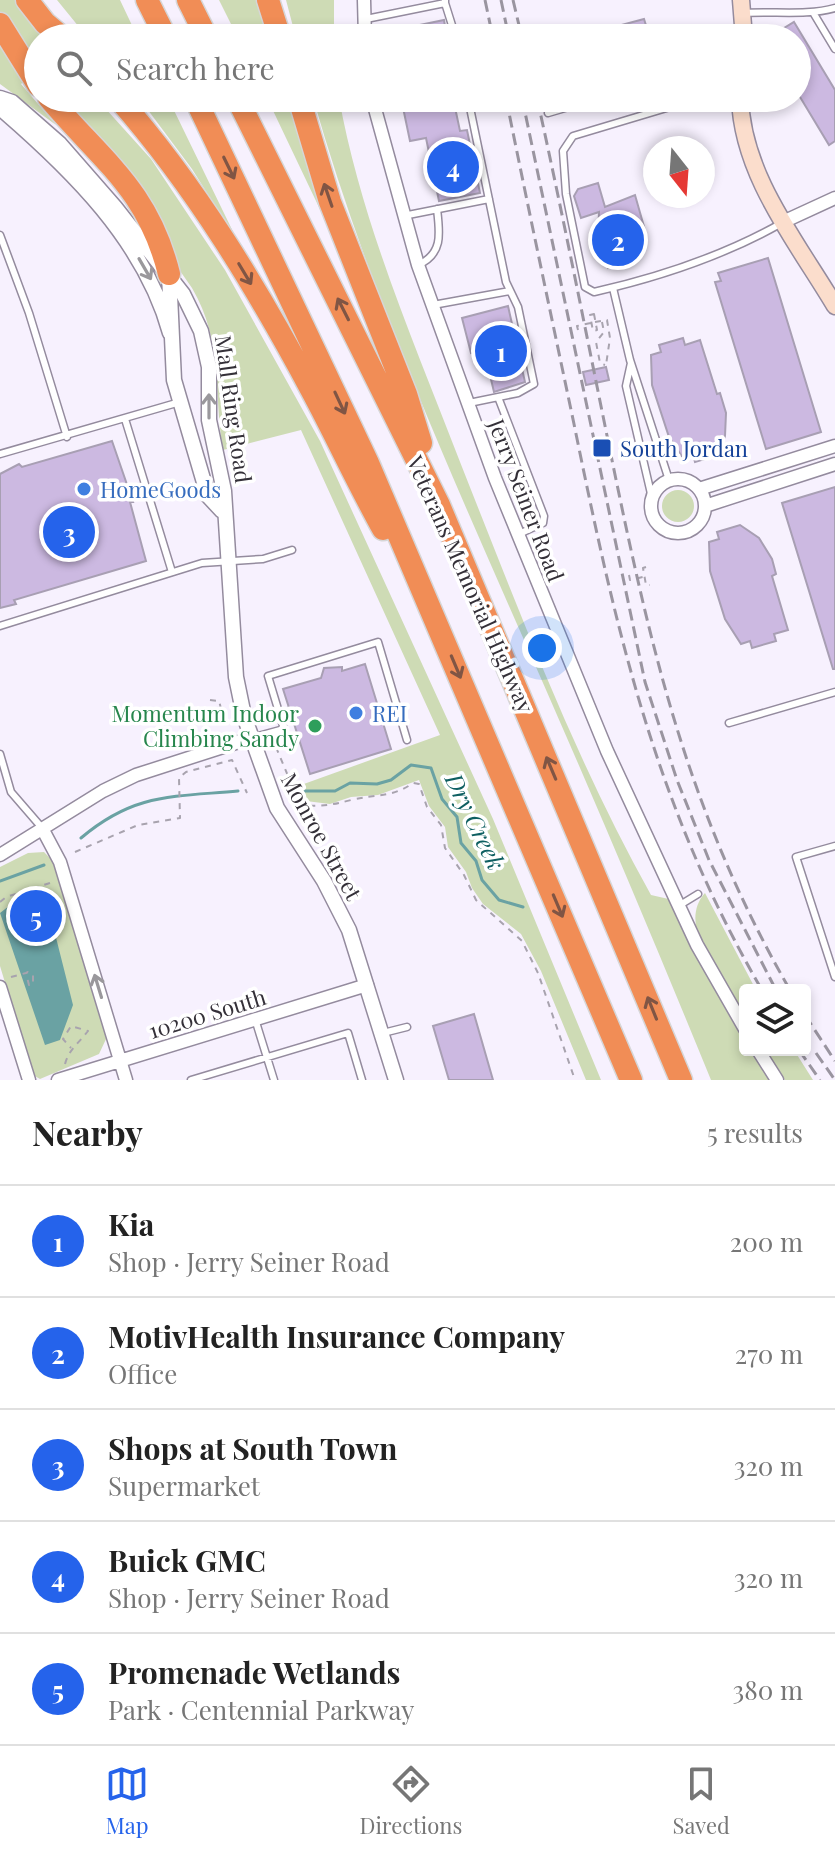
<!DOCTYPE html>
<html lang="en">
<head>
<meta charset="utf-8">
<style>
	:root { --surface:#fff; --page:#f2f2f2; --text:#222; --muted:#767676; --line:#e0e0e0; --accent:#2563eb }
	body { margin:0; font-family:"Playfair Display",serif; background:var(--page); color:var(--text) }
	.controls { position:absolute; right:24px; bottom:24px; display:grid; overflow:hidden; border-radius:8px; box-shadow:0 4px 12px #0003 }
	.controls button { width:72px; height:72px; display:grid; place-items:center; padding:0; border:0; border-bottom:2px solid var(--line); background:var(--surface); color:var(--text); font:40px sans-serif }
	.compass { position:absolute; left:643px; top:136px; width:72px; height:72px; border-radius:50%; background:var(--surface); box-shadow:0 4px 12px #0003; rotate:163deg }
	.you { position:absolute; left:542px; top:648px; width:28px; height:28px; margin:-20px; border:6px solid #fff; border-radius:50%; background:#1a73e8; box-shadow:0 0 0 12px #1a73e833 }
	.badge { display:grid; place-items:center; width:52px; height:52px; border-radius:50%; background:var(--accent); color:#fff; font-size:26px; font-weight:700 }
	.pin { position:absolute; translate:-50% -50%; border:4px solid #fff; box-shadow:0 2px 8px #0006 }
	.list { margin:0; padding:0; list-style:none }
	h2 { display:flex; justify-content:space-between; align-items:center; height:104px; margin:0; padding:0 32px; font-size:34px }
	h2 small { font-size:26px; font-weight:400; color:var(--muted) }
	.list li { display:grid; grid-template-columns:52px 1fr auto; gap:24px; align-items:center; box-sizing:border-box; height:112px; padding:0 32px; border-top:2px solid var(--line) }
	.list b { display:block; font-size:30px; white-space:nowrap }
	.list p { margin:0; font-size:26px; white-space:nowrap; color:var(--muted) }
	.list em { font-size:26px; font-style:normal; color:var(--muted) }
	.icon { flex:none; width:44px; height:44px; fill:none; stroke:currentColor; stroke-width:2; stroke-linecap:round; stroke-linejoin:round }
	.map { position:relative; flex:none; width:835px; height:1080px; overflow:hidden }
	.search { position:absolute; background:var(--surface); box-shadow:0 4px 12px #0003; left:24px; right:24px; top:24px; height:88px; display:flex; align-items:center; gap:20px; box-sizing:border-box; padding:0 28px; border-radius:44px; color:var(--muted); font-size:30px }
	.sheet { height:664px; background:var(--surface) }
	nav { display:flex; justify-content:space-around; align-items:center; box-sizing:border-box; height:112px; border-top:2px solid var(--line); background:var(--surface); font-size:22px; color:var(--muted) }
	nav a { display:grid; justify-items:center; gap:4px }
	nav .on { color:var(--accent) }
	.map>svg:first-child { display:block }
</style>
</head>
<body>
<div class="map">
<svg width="835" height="1080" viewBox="0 0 835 1080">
	<rect width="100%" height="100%" fill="#f7f1fe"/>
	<path fill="#cedbb5" d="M0,0H17L44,38H38V73L0,12Z
		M57,0H120L138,38H88Z
		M219,0H260L271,38H238Z
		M286,0H334V38H296Z
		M0,38L27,79L21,84L56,125L0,84Z
		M59,98H96L151,159L225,270L320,441L493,819L601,1080H586L541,971L521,934L483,904L472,888L466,872L448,847L445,827L429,806L419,780L378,795L351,797L330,804L306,801L301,785L440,735L301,430L223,450C213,391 224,343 192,288Z
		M139,98H168L239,244L192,169Z
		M267,98H288L326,222Z
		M313,98H339C362,225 416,347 462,467C519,611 575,759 651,895L673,900L699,962L745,1043V1050H750L770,1080H711C646,921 579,763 509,606C436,440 363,273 313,98Z
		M662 506a16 16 0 1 1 32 0a16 16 0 1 1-32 0Z
		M44,852L55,863L107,1037L99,1054L40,1079L33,1075L0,966V867L28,853Z
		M705,893L756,990H745V1016C726,985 674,927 705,893Z
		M766,1050H794L813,1080H785Z"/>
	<path fill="#6aa2a3" d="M44,890L73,1005L60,1040L45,1045L0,913L13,903L33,898L32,894Z"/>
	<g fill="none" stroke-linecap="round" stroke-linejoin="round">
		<path stroke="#6aa2a3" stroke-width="3" d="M301,791H335L350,783L377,784L391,780L411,765L431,768L442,799L457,817L461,843L476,861L482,880L499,900L523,907
			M81,838C134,793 172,797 238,791
			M0,881L44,865"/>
	</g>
	<path fill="#ccb9e1" stroke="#a89fb3" stroke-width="2" d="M644,19L650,38H566L590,26H598L599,31Z
		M444,20L447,38H377L376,34Z
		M794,22L835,90V141L829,145L797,92V38H780L776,33Z
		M401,98H453L460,131L467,130L480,193L439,201L426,138L410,141Z
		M598,183L605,207L635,195L645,230L644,242L635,257L608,268L598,236L599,212L581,218L574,196L578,189Z
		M768,258L821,432L766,449L715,282L721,281L718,273Z
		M508,306L525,382L494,392L484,350L471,353L462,318Z
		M683,338L685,345L700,340L717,394L720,393L726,413L725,436L718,455L695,462L693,455L683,458L669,437L652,385L651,355L661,352L659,345Z
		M606,367L609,380L586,385L583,372Z
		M112,441L133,502H130L146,561L14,600L16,604L0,608V474L19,464L22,467Z
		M835,487V669H833L782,503Z
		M740,525L759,538L772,559L776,574L772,576L788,630L774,634L776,641L752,648L750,641L741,644L725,619L710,571L709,542L719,539L717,532Z
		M365,664L391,749L310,774L283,689L321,678L324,668L342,667V671Z
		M474,1014L493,1080H449L433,1026Z"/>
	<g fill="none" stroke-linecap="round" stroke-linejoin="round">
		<g stroke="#948b9e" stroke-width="9">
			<path id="service" d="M445,3L456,38
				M744,13C774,11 807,16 835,8
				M814,14L835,49
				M366,19L445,3V0
				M468,98L506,282L518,307L534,384L518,393L469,403
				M700,98L573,136L563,151L566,194L585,287L594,292C660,277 721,257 780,224
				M548,113L599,98
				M403,216L489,199
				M0,235L29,313L67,437
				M418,265C443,254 440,234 437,209
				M613,288L630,360L669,480
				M433,305L510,291
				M631,363L626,386L652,498
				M498,397L544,516L543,523L519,534
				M125,419L172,572
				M0,454L180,402
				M0,626L202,563L263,559L292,550
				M729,723L835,692
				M251,738L284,729L268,676L378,642L407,740
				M0,754L11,792L43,829
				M835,846L796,857L835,977
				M680,905L698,894
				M255,1019L274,1080
				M383,1033L407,1027
				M191,1080L348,1033L362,1080"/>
		</g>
		<g stroke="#948b9e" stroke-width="15">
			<path id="minor" d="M364,0L365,38
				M372,98L418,265L495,478L607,751L697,945L745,1029
				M785,221L835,198
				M651 506a27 27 0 1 1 54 0a27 27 0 1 1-54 0Z
				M699,489L835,446
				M705,506L835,464
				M43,830L60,862L126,1080
				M0,855L103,791L136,775L251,738
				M0,987L29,1080
				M758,1050L777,1080
				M58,1080L367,985"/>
		</g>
		<g stroke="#948b9e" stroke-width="17">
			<path id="tertiary" d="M0,98L12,102L60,144L115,207L183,294L201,331L209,367V420L224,491L236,677L244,716L277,808L324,881L349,930L396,1080
				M0,108C71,169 145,241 170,333
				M169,274L174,380L208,496L222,511"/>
		</g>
		<g stroke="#948b9e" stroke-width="19">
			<path id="secondary" d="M741,0L744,38
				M740,98C742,175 797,242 835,306"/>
		</g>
		<g stroke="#d6d6d7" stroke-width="25">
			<path id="motorway" d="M27,0L45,23L63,38
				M147,0L166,38
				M188,0L207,38
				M268,0L280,38
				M0,24L38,85
				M49,98C102,161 148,189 169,274
				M118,98C196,187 257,288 313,393C337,438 358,484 383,529
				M195,98L368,463L631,1080
				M237,98L439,505L681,1080
				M299,98L330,202L406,394L421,443"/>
		</g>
		<path stroke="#a8a3ae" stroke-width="2" stroke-dasharray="6 6" stroke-linecap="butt" d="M594,314L597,330L593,331L590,315Z
			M595,322L607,320L610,338L606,365
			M602,322L604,332L596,342L600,363L605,365
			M578,330L577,326L591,323
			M646,567L643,568L646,585H650
			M629,575L630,580L643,577
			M210,700L219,701L226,727
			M276,747L300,805C320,807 332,805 351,800C375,794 392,798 413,783L419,784L427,807L441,825L445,848L464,875L476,900L522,941L538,973L575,1080
			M272,748L282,742
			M75,852L138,825L180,818L179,778L186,772L232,760L247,793
			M33,889L38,908H47L45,900
			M0,902L6,897L50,883
			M38,902L55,897
			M11,977L26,973L28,972L33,975V984L29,985L26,973
			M65,1064C69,1049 79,1043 88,1031L71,1026L63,1039L71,1048"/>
		<use href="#service" stroke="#fff" stroke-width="6"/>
		<use href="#minor" stroke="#fff" stroke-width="12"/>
		<use href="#tertiary" stroke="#fff" stroke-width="14"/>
		<use href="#secondary" stroke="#fbddcc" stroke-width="16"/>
		<use href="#motorway" stroke="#f18d56" stroke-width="22"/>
		<path stroke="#9a95a0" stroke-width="3" stroke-dasharray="12 6" stroke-linecap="butt" d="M485,0L493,38
			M501,0L509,38
			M513,0L522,38
			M506,98C528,207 551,315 574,424C616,630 655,806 762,990
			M522,98L645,682L677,780L709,860L776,990
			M537,98C564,220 588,343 613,465C653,659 690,816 790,990
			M805,1015L835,1061
			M799,1050L820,1080
			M816,1053L835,1080"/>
	</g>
	<defs><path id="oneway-shaft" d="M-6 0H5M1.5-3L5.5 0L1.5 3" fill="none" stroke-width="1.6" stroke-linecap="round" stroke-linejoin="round" transform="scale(2)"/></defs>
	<g stroke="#805544">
		<use href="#oneway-shaft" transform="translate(229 168) rotate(64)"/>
		<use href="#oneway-shaft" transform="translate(328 195) rotate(-109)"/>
		<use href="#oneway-shaft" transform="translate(245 274) rotate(59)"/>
		<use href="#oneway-shaft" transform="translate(343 309) rotate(-117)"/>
		<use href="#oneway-shaft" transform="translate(340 403) rotate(65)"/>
		<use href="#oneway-shaft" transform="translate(456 667) rotate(67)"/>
		<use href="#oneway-shaft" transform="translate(551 768) rotate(-113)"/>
		<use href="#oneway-shaft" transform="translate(558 906) rotate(67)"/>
		<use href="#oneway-shaft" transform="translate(652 1008) rotate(-112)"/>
	</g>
	<g stroke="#9a989c">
		<use href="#oneway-shaft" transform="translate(145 269) rotate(60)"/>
		<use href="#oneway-shaft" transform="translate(209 406) rotate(-90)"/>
		<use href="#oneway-shaft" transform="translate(98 986) rotate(-107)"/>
	</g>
	<rect fill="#1a4fb4" stroke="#fff" stroke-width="3" x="592" y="438" width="20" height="20" rx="4"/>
	<g fill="#3f7fe0" stroke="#fff" stroke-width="3">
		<circle cx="84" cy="489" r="8"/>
		<circle cx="356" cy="713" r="8"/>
	</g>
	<circle fill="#2e9e5b" stroke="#fff" stroke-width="3" cx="315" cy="726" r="8"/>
	<g text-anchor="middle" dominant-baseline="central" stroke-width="7" stroke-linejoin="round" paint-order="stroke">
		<g font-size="22" fill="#343038" stroke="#fff">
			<text transform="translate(234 409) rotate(82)">Mall Ring Road</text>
			<text transform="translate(527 500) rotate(69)">Jerry Seiner Road</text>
			<text transform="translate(471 584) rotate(66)">Veterans Memorial Highway</text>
			<text transform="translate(322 836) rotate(61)">Monroe Street</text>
			<text transform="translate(207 1013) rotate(-17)">10200 South</text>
		</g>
		<g font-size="22" fill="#164399" stroke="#fff" text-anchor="start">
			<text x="620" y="448">South Jordan</text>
		</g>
		<g font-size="22" fill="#366cbe" stroke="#fff" text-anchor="start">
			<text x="100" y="489">HomeGoods</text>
			<text x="372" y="713">REI</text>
		</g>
		<g font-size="22" fill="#27864d" stroke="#fff" text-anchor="end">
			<text x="299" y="713">Momentum Indoor<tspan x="299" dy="25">Climbing Sandy</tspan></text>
		</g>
		<g font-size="24" font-style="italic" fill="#0e5f61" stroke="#fff">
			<text transform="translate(476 821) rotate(64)">Dry Creek</text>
		</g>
	</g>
</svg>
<div class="controls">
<button><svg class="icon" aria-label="layers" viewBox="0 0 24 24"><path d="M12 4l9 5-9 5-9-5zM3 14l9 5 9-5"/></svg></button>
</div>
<svg class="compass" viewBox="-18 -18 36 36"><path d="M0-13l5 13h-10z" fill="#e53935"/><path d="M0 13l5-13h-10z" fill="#767676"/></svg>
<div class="you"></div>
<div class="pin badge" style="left:501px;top:351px">1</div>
<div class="pin badge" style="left:618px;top:240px">2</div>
<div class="pin badge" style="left:69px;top:532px">3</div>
<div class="pin badge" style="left:453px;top:167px">4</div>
<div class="pin badge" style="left:36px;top:916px">5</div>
<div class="search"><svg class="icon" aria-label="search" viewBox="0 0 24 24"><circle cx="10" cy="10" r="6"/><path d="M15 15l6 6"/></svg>Search here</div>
</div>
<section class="sheet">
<h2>Nearby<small>5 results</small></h2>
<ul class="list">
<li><span class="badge">1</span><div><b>Kia</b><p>Shop · Jerry Seiner Road</p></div><em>200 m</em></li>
<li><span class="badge">2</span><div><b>MotivHealth Insurance Company</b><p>Office</p></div><em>270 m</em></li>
<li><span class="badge">3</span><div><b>Shops at South Town</b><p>Supermarket</p></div><em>320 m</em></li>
<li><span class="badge">4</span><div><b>Buick GMC</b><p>Shop · Jerry Seiner Road</p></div><em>320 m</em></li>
<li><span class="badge">5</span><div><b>Promenade Wetlands</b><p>Park · Centennial Parkway</p></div><em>380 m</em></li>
</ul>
</section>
<nav>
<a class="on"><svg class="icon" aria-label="map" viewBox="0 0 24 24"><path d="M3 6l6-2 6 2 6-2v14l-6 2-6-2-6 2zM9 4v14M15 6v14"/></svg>Map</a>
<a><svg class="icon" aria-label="directions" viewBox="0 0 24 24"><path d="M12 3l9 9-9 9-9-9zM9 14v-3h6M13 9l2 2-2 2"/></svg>Directions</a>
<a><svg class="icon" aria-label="saved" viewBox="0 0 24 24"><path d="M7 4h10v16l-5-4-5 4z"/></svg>Saved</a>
</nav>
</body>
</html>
